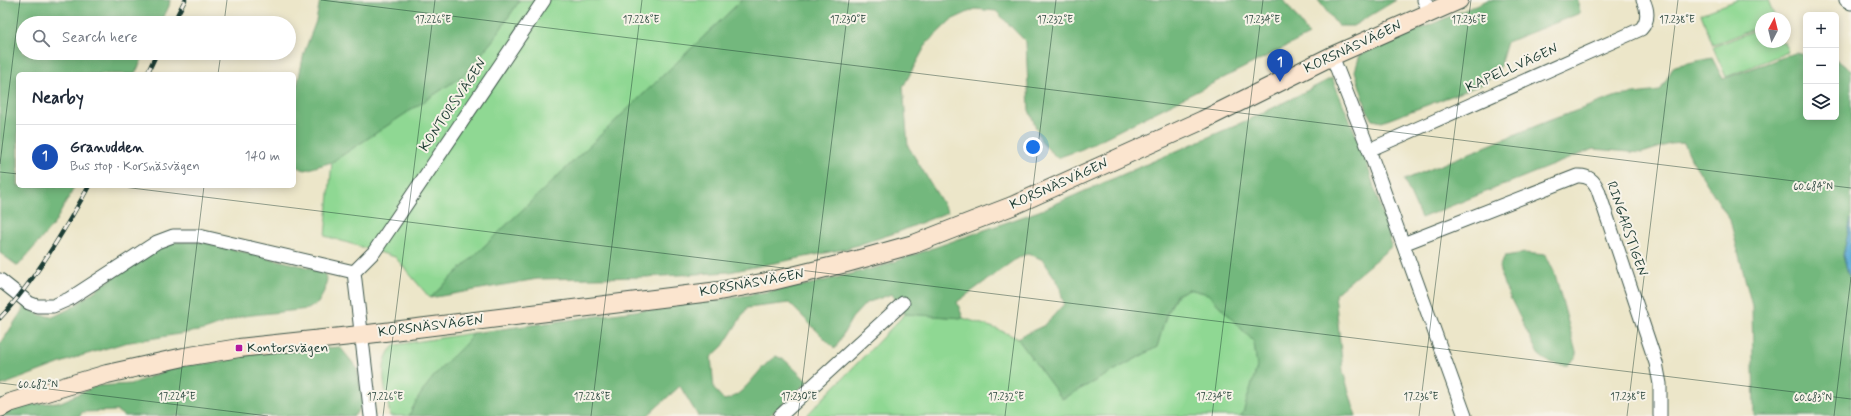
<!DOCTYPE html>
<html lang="en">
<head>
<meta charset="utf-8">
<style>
	:root { --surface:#fff; --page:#f2f2f3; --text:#1f2937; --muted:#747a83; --line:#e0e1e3; --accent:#b45309 }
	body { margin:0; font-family:Mynerve,sans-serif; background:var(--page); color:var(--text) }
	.controls { position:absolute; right:12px; top:12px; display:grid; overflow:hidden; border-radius:6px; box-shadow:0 2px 10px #0003 }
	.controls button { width:36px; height:36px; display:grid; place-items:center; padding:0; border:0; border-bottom:1px solid var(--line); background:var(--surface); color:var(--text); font:20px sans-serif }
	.compass { position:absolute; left:1755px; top:12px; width:36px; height:36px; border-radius:50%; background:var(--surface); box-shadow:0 2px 10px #0003; rotate:7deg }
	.you { position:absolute; left:1033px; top:147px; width:14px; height:14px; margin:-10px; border:3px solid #fff; border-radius:50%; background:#1a73e8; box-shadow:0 0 0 6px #1a73e833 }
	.badge { display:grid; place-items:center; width:26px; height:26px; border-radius:50%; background:var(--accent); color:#fff; font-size:13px; font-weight:700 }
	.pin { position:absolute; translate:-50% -33px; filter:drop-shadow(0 1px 2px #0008) }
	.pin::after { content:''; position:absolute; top:21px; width:14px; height:12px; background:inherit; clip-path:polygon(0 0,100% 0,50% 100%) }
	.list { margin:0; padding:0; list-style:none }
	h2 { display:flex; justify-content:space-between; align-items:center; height:52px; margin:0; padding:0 16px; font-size:17px }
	h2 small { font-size:13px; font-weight:400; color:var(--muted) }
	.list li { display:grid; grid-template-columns:26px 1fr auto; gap:12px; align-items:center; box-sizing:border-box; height:64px; padding:0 16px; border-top:1px solid var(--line) }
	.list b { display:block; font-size:15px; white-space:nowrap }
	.list p { margin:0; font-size:13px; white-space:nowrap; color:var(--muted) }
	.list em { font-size:13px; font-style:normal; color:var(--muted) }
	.icon { flex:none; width:22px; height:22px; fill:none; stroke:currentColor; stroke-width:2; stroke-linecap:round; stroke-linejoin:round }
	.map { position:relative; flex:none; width:1851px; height:416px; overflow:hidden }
	.search { position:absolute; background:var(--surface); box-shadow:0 2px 10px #0003; left:16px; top:16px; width:280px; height:44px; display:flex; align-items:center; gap:10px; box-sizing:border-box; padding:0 14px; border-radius:22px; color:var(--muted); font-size:15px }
	.panel { position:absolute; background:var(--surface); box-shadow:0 2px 10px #0003; left:16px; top:72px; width:280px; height:116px; border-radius:6px }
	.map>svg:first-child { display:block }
</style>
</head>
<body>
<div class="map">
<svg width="1851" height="416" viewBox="0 0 1851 416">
	<rect width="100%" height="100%" fill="#f7f3e8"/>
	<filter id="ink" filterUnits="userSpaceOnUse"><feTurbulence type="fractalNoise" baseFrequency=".025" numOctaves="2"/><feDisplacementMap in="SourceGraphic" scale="8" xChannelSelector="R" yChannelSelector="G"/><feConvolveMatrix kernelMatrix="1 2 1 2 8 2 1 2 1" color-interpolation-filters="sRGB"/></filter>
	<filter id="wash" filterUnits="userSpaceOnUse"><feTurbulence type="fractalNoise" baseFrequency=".012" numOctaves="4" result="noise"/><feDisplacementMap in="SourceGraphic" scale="16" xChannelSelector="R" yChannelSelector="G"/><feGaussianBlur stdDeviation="0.9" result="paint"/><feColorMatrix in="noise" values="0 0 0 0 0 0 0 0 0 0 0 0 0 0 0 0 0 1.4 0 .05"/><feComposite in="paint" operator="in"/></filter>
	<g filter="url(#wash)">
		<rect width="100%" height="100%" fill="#ece6c9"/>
		<path fill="#8fd893" stroke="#578a64" d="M520,0H742L430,298L395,257L325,236L332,162L464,75L493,40Z
			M1737,0H1768L1775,18H1761V26L1713,45L1701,14Z
			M1761,28V42H1784L1788,52L1726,77L1713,47Z
			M1189,289L1208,294L1254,342L1257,367L1243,413L1240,416H806L905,314L963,318L997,329L1017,338L1062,399L1157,347L1166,316L1177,295Z
			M473,333C466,346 454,354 444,365C430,380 417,397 409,416H390C387,395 375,361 395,345Z"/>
		<path fill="#73b87d" stroke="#497a58" d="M0,0H170L169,6L161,23H23V53H145L135,74H18V186H75L54,224L18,266L0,253Z
			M320,0H520L493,40L464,75L332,162L305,170L294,166V101L304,53L316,21Z
			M742,0H1284L1309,35L1082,149L1057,158L1042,143L1029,110L1026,42L996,11L975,9L951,20L927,43L903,87L908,146L948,212L898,232L845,249L729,272L646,277L537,279L430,298Z
			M1318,0H1396L1353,26H1338Z
			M1488,0H1578L1580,13L1507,42L1498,72L1483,84L1382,122L1373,120L1367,110L1355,71L1360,55Z
			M1795,53L1806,55V117H1836V59L1851,71V219L1843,256L1851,283V416H1754L1752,306L1730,220L1692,160L1684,143L1670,144L1642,153L1593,149L1421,218L1404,180L1548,121L1617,96L1660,91L1674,66L1712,58L1723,79Z
			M1332,78L1364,154L1392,246L1335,294L1343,371L1356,416H1240L1243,413L1257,367L1254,342L1208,294L1189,289L1176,295L1166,316L1157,347L1062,399L1017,338L1045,325L1064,304L1059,284L1043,260L1028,253L1013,261L957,302L963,318L905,314L892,294L866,303L852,318L835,349L789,303L747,308L723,346L711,357L714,389L724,400C745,397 757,368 776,356L786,361L808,382L769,416H698L680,386L647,416H409C417,397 430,380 444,365C454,354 466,346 473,333L731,298L807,285L879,267L1039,211L1259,115Z
			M171,242H203L323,271L327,279L324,291L318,303L308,309L243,316L204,330L124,343L74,358L0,386V345L25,306L40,315L53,317L71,308L149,252Z
			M1524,253L1546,255L1555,274L1577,356L1568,365C1555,365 1548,363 1538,354L1504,285L1499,267L1505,256Z
			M340,347L357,368L363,404L354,416H124L117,411L82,412L80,416H0L12,406L61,402L96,386L132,384L177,366L221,362L255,352Z"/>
		<path fill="#60add9" stroke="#407586" d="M1851,219V283L1843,256Z"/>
	</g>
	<g filter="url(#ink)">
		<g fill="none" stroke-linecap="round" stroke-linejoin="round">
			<g stroke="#3e564a" stroke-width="15">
				<path id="street" d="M1424,0L1430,12
					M1846,0L1851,3
					M1332,56L1369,150L1465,416
					M1369,150L1641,29C1649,20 1648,10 1643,0
					M1403,244L1577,176C1588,175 1594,180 1598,190L1656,363L1660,384V416
					M0,280L29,303L37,306H53L69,299L157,242L173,236H199L354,272
					M371,416L354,272L374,252L544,0
					M780,416L903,303"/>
			</g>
			<g stroke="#3e564a" stroke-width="20">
				<path id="secondary" d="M0,408L9,403L107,374L184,357L239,348L360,335L719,291L772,281L846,263L914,244L973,221L1012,206L1203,120L1332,56L1459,0"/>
			</g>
			<use href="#street" stroke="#fff" stroke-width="13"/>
			<use href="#secondary" stroke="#fbe5cf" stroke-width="18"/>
			<g stroke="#1f3d34" stroke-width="4.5">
				<path id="rail" d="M173,23L185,0
					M147,74L157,53
					M0,318C34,282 65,229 89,186"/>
			</g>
			<use href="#rail" stroke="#f7f3e8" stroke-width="3" stroke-dasharray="9" stroke-linecap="butt"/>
		</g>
	</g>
	<path fill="none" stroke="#1f3d34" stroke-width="1" stroke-opacity="0.45" d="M321,0L1851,188M224,23L227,0M218,74L221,53M0,164L20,0M0,172L18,174M115,186L1851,399M0,383L268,416M176,416L204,186M383,416L435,0M591,416L642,0M798,416L849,0M1005,416L1056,0M1212,416L1263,0M1419,416L1471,0M1627,416L1678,0M1834,416L1851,277"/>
	<rect fill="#b5179e" stroke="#f7f3e8" stroke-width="1.5" x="235" y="344" width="8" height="8" rx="2"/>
	<g text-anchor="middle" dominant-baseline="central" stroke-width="4" stroke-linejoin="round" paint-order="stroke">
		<g font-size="14" fill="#1f3d34" stroke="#f7f3e8">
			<text transform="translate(1353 47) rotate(-25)">KORSNÄSVÄGEN</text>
			<text transform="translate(1512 68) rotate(-24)">KAPELLVÄGEN</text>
			<text transform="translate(453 105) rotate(-56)">KONTORSVÄGEN</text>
			<text transform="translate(1059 184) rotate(-24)">KORSNÄSVÄGEN</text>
			<text transform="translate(1627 229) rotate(71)">RINGARSTIGEN</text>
			<text transform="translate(752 283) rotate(-10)">KORSNÄSVÄGEN</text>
			<text transform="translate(431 326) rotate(-7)">KORSNÄSVÄGEN</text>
		</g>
		<g font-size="14" fill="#1f3d34" stroke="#f7f3e8" text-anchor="start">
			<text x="247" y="348">Kontorsvägen</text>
		</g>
	</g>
	<g font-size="10" text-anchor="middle" fill="#1f3d34" stroke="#f7f3e8" stroke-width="4" stroke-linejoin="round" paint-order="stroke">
		<text x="433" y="23">17.226°E</text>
		<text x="641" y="23">17.228°E</text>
		<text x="848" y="23">17.230°E</text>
		<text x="1055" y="23">17.232°E</text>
		<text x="1262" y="23">17.234°E</text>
		<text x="1469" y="23">17.236°E</text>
		<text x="1677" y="23">17.238°E</text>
		<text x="1813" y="190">60.684°N</text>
		<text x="38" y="388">60.682°N</text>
		<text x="177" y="400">17.224°E</text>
		<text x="385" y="400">17.226°E</text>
		<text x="592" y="400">17.228°E</text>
		<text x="799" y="400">17.230°E</text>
		<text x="1006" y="400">17.232°E</text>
		<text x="1214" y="400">17.234°E</text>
		<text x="1421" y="400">17.236°E</text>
		<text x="1628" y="400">17.238°E</text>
		<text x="1813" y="401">60.683°N</text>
	</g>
</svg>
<div class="controls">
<button>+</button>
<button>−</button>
<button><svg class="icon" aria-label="layers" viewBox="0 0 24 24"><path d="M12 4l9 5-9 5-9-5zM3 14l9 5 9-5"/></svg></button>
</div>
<svg class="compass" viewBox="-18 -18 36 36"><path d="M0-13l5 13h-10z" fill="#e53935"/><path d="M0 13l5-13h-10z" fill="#747a83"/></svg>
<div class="you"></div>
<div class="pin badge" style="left:1280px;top:82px;background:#1a4fb4">1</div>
<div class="search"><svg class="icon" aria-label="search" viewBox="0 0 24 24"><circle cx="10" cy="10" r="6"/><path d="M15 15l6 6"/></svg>Search here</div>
<section class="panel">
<h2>Nearby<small></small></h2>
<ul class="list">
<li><span class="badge" style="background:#1a4fb4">1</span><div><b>Granudden</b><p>Bus stop · Korsnäsvägen</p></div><em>140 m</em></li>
</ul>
</section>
</div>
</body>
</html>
